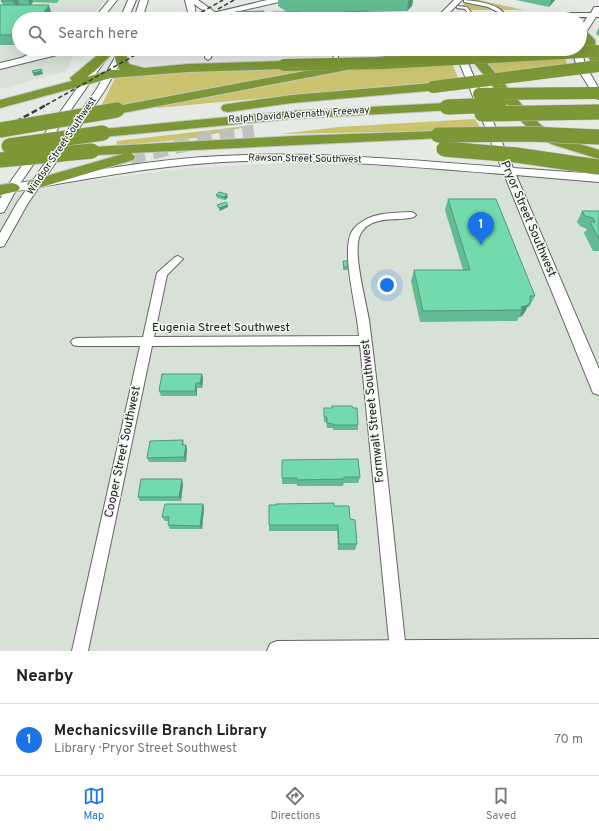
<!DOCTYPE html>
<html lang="en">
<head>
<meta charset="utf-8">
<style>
	:root { --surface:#fff; --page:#f2f2f2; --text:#222; --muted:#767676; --line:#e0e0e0; --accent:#1a73e8 }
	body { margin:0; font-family:Overpass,sans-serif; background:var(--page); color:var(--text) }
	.you { position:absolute; left:387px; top:285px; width:14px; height:14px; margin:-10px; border:3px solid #fff; border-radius:50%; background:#1a73e8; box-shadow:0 0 0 6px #1a73e833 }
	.badge { display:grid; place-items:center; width:26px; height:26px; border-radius:50%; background:var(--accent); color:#fff; font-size:13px; font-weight:700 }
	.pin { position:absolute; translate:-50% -33px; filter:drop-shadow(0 1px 2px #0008) }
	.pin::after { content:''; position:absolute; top:21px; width:14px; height:12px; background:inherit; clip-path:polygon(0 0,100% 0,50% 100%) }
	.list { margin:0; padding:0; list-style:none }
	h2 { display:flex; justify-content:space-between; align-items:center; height:52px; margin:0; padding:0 16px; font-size:17px }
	h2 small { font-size:13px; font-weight:400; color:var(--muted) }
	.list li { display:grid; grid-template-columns:26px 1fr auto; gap:12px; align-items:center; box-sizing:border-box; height:72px; padding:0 16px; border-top:1px solid var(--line) }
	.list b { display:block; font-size:15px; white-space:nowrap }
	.list p { margin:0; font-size:13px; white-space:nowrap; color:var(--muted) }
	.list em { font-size:13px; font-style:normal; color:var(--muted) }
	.icon { flex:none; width:22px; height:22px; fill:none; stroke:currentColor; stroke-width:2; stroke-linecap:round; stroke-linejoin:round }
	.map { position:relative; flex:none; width:599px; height:651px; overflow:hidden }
	.search { position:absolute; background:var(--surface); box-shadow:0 4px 16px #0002; left:12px; right:12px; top:12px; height:44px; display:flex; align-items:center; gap:10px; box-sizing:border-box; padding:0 14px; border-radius:22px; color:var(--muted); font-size:15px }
	.sheet { height:124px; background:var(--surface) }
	nav { display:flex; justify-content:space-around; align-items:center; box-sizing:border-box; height:56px; border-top:1px solid var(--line); background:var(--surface); font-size:11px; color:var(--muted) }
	nav a { display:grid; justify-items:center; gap:2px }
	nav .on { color:var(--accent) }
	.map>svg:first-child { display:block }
</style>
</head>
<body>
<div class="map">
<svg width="599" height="651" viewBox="0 0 599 651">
	<rect width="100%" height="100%" fill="#e5eae5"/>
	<path fill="#d7e1d6" d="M0,0H105L90,19H19V49H62L0,64Z
		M76,50L67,71L0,89V68Z
		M286,163L369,164L599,180V651H0V197L72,183L190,168Z"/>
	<path fill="#cbc36f" d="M468,0H479L524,10H457Z
		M564,55L567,64L529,72L495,75L484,61Z
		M452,63L459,80L157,108L158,106L356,68Z
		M339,67L120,107L102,104L115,78L119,77L187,71Z
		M475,119L482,130L281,134L338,127Z
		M255,125L195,138L116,146L117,141Z"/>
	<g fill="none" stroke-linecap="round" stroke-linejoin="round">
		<path stroke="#bec2be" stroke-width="15" stroke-dasharray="15 8" stroke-linecap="butt" d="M130,157L209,139L254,132"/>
		<g stroke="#626661" stroke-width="2">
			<path id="pedestrian" d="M464,0C476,1 495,3 503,12L500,13L488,7L464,2Z
				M457,6L467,7L471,12L468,13L465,9L457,8Z"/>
		</g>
		<g stroke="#626661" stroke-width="2">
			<path id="minor" d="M207,49H213L211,58L208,60L205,58Z
				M331,49H337L338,58H334Z
				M411,212L414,213L416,215L414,217C397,222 373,214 361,233C351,249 366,300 369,320C383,429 394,541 406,651H390L360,345L152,346L88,651H72L140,346H77L73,345L71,342L73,339L77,338L143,337L157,273L175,257L178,256L183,259L167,275L154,337L359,336C357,309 344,265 349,240C350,232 356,225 363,221C377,212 395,213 411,212Z"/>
		</g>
		<g stroke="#626661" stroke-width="2">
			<path id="tertiary" d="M109,0H117L102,19H94Z
				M128,0H136L128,19H120Z
				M140,0H148L142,19H134Z
				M185,0H198L219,15L215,17H212L194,4C196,10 196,14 192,19H184L188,12Z
				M38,49H48L23,63H17L16,61Z
				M105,49H113L17,188L4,212L0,213V199L6,188Z
				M120,49H128L105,90L28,203L4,246L0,247V233L17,203L96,90Z
				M599,639V651H267L270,644L277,641Z"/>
		</g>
		<g stroke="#626661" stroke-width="2">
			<path id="secondary" d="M267,0H280L279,2L227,14L441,13L454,0H462L449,13H591L594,7H599V17H596L583,37L580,38V29L587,17L225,19L215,17L195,19L196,17Z
				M59,49H74L73,51L0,69V63Z
				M454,49H462L513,168L599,174V182L516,175L599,369V395L593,393L591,388L504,174C411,167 316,157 222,162C152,166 82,180 12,192L8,191L6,188L8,185L12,184C82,173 152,159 222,156C316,151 409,160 501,167Z
				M572,49H580L587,68L599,89V99L596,98L577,68Z"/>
		</g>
		<g stroke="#c5c6c5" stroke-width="2">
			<path id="motorway" d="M580,30L586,31L595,40L596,50L599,55V69L595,68L584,50L583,41L580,37Z
				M423,49H448L446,51L442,52L117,114L112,113L110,110L112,107L117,106Z
				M463,49H475L528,112L541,125L561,138L599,150V159L551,144L531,131L518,118Z
				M121,50L125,51L129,64L144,68L188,64L284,61L288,62L290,65L288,68L284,69L188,72L111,78L0,108V100L72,81L70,78L100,53H108L110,56L95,71L87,77L110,70H120C116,64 113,57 117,51Z
				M433,83L438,84L439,87L438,90L292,103L228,112L223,111L221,108L223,105L228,104L292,95Z
				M447,103L452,104L454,107L452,110L291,119L103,137L98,136L96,133L98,130L103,129L291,111Z
				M438,131L443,132L445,135L443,138L131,153L135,157L133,160L35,189L29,187L27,184L29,181L123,154L92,155L87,154L85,151L87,148L92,147L293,136Z
				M12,183L18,185L20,188L18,191L0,195V185Z"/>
		</g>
		<use href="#pedestrian" fill="#fff" fill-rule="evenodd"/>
		<use href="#minor" fill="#fff" fill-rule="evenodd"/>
		<use href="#tertiary" fill="#fff" fill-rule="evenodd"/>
		<use href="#secondary" fill="#fff" fill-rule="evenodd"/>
		<use href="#motorway" fill="#7b9736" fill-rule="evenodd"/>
		<path stroke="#383a38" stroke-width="1.5" stroke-dasharray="4.5 2.5" stroke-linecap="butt" d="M218,9L234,0
			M189,19L223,0
			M46,105L146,49"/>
		<path stroke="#383a38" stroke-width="2.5" stroke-dasharray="6 3" stroke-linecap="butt" d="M0,130L48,104"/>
		<g stroke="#c5c6c5" stroke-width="12" stroke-linecap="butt">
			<path id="motorway-bridge-far1" d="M284,65L384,63L599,51
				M433,87L599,66
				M479,94L599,93"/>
		</g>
		<g stroke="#c5c6c5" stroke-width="16" stroke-linecap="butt">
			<path id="motorway-bridge" d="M447,107L499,105
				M482,114L599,112
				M0,130L117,110
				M438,135L529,134L599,137
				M9,146L103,133
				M444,149L516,155L599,167
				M0,160L92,151"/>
		</g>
		<use href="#motorway-bridge-far1" stroke="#7b9736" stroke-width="12"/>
		<use href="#motorway-bridge" stroke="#7b9736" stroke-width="15"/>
	</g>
	<path fill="#62bb93" d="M2,0H59L57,3L33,2L30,5L52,15L53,19H19V38L15,45H0V5H3L1,1Z
		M278,0H287V3V0H413L412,6L407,11L368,12L369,19H343V12H287L278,6Z
		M516,0H555L549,7Z
		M599,27V36L596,34Z
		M277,49H329L328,54H277Z
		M216,195L228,197L225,200L217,198Z
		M448,199L535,296L529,307H527L522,316L519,317L517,321L420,322L411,281L414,270H463L445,210Z
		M582,211H599V251H593L584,233L587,229L580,226L577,222Z
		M343,261L348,267V270H343Z
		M202,374L203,379L202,388H197V396H161L159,391Z
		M324,408L358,425V430H333V428H327L326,422H324Z
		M183,440L184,445H186L187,449L186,462H149L147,458Z
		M360,477L358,483H344L343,486H297V484H282V478Z
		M183,484L181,501H140L138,497Z
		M203,504L204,508L202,529H170L168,525L169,521H165L162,517Z
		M334,506L350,519L357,544L355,550H338L337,531H269V525Z"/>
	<path fill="#509978" d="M14,0H18L20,6L17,10L13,1Z
		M28,0H32L33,2L30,6Z
		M408,0H413L412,6L407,11Z
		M551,0H555L549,7Z
		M49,5L52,15L53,19H48L47,17L43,13Z
		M17,25L19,30V38L15,45L11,35Z
		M42,71L43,74L34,76L33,73Z
		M227,194L228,197L225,200L224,197Z
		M228,205V207L220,211L219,208Z
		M530,302L525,312L522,316L519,317L522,310L521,307Z
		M202,374L203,379L202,388L200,383Z
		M196,383L197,388V396L195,391Z
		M186,445L187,449L186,462L184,457Z
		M182,479L183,484L181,501L179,497Z
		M203,504L204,508L202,529L200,526Z"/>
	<path fill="#72daab" stroke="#509978" d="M2,0H14L13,1H1Z
		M0,5H49L43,13H51L47,17H31L30,19H19V25H17L11,35H0Z
		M264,11V19H234L235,12Z
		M368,11L369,19H359V15H354V19H344L343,12Z
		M273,12H300V19H273Z
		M41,69L42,71L33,73L32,71Z
		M219,192L227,194L224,197L216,195Z
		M448,199H496L535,296H530V302L528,305L521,307L522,310L423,311L414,270H470Z
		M226,202L228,205L219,208L217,205Z
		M582,211H599V239L590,222H595L593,218L585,216Z
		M343,261H347L348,267H344Z
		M162,374H202L200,383H196L195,391H159Z
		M332,406H352L353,408H357L358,425H333V424L327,423V417H324V408H332Z
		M183,440L182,445H186L184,457L147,458L150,441Z
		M358,459L360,477H344V479L297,480V478H282V460Z
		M141,479H182L179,497H138Z
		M334,503V506H349L350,519L355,520L357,544H339L338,525H269V505H276V504Z
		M165,504H203L200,526L168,525L169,517H162Z"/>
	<g text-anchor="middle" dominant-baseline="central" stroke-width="3" stroke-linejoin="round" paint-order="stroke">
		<g font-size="10" fill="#202220" stroke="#f2f7f2">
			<text transform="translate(299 115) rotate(-4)">Ralph David Abernathy Freeway</text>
			<text transform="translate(62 146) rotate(-56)">Windsor Street Southwest</text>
			<text transform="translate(305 159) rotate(1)">Rawson Street Southwest</text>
		</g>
		<g font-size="12" fill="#202220" stroke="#f2f7f2">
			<text transform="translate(528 219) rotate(67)">Pryor Street Southwest</text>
			<text x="221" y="328">Eugenia Street Southwest</text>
			<text transform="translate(373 411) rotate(-96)">Formwalt Street Southwest</text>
			<text transform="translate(123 452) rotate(-78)">Cooper Street Southwest</text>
		</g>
	</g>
</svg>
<div class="you"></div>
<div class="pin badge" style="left:481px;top:245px">1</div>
<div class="search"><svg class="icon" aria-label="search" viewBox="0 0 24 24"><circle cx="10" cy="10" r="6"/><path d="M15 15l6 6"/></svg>Search here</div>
</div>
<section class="sheet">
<h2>Nearby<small></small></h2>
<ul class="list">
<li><span class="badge">1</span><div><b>Mechanicsville Branch Library</b><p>Library · Pryor Street Southwest</p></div><em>70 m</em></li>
</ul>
</section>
<nav>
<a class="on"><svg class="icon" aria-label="map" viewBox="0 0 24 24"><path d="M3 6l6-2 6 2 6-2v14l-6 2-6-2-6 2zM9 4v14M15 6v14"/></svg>Map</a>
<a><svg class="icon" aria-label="directions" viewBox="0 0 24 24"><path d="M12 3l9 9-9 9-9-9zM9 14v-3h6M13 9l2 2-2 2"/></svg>Directions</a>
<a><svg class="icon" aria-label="saved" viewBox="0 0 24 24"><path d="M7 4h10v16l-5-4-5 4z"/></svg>Saved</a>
</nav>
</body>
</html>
